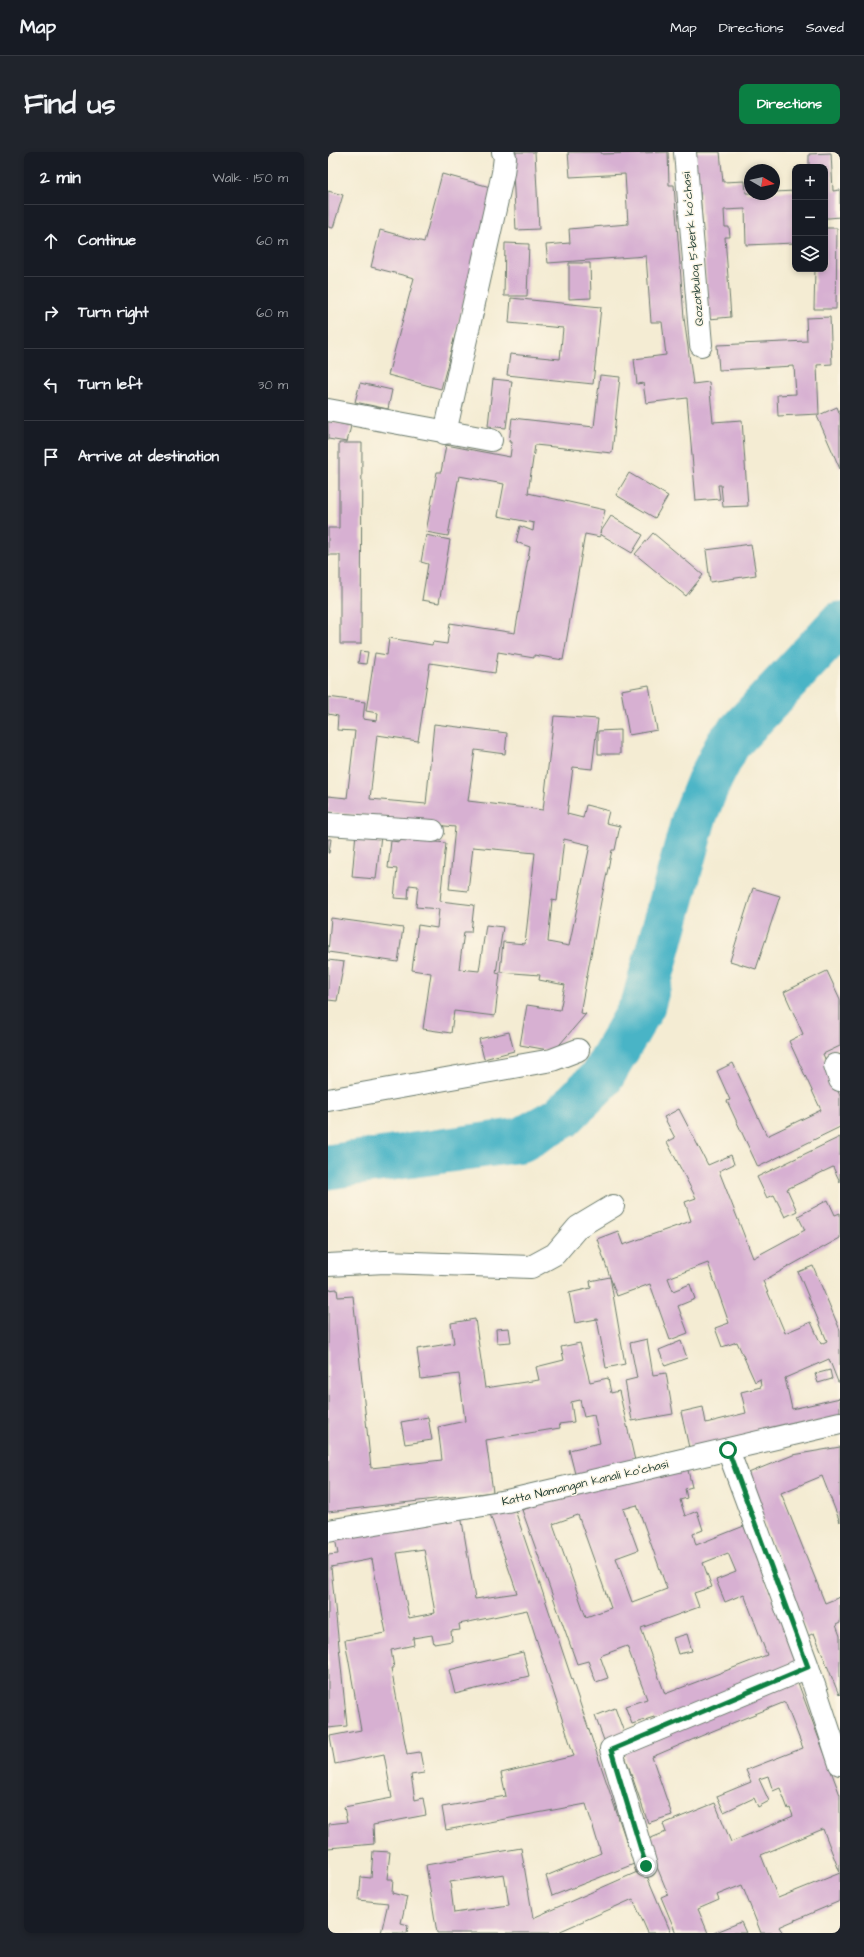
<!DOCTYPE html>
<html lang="en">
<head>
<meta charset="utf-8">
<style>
	:root { --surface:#171b24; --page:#20242c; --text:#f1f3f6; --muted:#9ea1a6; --line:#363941; --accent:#0b8043 }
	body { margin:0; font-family:"Architects Daughter",sans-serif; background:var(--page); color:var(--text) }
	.controls { position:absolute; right:12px; top:12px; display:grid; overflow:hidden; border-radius:8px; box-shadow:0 2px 6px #0003 }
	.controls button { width:36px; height:36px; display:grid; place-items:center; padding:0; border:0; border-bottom:1px solid var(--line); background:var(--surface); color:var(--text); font:20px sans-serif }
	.compass { position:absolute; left:416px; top:12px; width:36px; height:36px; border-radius:50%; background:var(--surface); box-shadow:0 2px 6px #0003; rotate:99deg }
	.stop { position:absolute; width:12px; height:12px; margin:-9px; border:3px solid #0b8043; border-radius:50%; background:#fff }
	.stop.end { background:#0b8043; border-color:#fff; box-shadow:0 1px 4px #0008 }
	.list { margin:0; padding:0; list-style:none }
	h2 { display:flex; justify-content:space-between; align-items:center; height:52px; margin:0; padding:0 16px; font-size:17px }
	h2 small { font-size:13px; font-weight:400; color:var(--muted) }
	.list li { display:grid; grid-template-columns:26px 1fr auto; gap:12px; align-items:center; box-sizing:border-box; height:72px; padding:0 16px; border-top:1px solid var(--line) }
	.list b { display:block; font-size:15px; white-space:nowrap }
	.list em { font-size:13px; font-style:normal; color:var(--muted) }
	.icon { flex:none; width:22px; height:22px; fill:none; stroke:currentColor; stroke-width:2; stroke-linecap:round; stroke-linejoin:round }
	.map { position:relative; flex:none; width:512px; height:1781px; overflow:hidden; border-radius:8px }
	header { display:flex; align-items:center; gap:24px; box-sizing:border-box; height:56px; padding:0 20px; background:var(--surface); border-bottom:1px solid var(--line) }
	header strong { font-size:19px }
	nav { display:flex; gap:22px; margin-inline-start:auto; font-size:14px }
	.intro { display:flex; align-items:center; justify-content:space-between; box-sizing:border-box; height:96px; padding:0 24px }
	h1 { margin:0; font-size:28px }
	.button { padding:10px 18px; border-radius:8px; background:var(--accent); color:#fff; font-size:14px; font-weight:700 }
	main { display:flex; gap:24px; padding:0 24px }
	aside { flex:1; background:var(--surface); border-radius:8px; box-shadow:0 2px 6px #0003 }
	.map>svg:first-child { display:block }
</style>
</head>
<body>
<header>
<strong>Map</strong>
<nav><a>Map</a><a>Directions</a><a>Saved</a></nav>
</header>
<div class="intro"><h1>Find us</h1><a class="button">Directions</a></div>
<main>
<aside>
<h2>2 min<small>Walk · 150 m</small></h2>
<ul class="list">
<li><svg class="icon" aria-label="ahead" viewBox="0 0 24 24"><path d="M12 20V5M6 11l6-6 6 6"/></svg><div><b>Continue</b></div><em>60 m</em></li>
<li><svg class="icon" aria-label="right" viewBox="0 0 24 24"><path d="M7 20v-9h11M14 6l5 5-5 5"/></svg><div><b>Turn right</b></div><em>60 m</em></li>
<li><svg class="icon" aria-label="left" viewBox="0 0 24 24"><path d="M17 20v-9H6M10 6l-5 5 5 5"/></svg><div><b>Turn left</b></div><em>30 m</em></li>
<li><svg class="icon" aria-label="arrive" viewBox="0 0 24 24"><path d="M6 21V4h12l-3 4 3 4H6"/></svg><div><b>Arrive at destination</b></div></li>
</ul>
</aside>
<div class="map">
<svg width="512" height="1781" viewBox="0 0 512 1781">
	<rect width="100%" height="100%" fill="#fcf5e5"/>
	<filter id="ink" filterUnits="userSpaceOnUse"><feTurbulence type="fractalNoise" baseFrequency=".025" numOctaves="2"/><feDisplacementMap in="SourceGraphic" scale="8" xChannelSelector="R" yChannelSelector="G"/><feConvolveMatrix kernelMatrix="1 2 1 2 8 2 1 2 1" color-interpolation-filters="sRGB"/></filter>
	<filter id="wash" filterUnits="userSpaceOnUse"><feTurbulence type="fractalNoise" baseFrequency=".012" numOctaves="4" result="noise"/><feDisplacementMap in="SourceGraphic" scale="16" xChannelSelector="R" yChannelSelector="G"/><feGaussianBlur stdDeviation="0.9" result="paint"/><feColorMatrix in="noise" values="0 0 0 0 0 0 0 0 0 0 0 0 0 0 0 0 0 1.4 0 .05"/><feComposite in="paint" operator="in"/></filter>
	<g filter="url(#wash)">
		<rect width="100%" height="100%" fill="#f4ecd3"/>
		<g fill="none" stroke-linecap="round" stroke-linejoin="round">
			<path stroke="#49b4c6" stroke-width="45" d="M0,1015L193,988L234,965L273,926L315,853L366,666L380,631L400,592L512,472"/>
		</g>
		<g id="blocks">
			<path fill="#d7b0d2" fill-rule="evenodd" d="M184,0H207L211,77L188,78Z
				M240,0H273L274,2L340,0L341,33H346L356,166L365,232L381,230L385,270L414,268L420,354L395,355L393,333H390L392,347L368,349L359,246L318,251L315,231L309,232L306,207L338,203L334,170H323L318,104L220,111L218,93L242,91L241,77L300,72L297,22L242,25Z
				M364,0H392L395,30L417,29L418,41L446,42V40L467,39V91L418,93L417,57L396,58L397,75H401L402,85H397L403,165L381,167L372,40H368Z
				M503,1L505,39L512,38V65L501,66H497V15H481V2Z
				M114,22L166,36L113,237L60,223L86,126L43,115L52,78L96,90Z
				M0,39L15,43L5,76L0,75Z
				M497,76H509L508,157H486L487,117H497Z
				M177,91L201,92L199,144H176Z
				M241,111H262L263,146L241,147Z
				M183,146L273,155L265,232L179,223L182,202L232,207L235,176L181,171Z
				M502,165L504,212L489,213L491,262L450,264L449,243L468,242L466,214L391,218L389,193L479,189L478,166Z
				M272,223L292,225L284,301L207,293L200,341L277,358L272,381L283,364L315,383L304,401L272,382V385L257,382L235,508L206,503V506L170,500L167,521L102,511L90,589L49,583L42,647L98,652L106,572L179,581L177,602L147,598L140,649L215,658L226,564L270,567L264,617L245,615L239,662L255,666L258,653L281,659L278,671L292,674L287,698H284L274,744L252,861L258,862L226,899L192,893L199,853L232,858L237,833L211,828L212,823L172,820L175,790L197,792L207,701L145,695L140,739L121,737L127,675L38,666L40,664L0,660V644L19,646L27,579L9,578L10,564L0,562V545L37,550L35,567L49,569L50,561L38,559L47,501L59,503L61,486L104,493L105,490L119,492L122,471L187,481L202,395L188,390L192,374L205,379L206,371L170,364L176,332L131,324L120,384L98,380L109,320H113L118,293L182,305L184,290H181L184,266L266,275ZM236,687L262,693L241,794L220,790L224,748L229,749Z
				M165,227L184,229L178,276L160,274Z
				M32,231L64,238L60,257L27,250Z
				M509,255L512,263V317L489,264Z
				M0,269L23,274L19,290L0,287Z
				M11,291H34L33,492H12V403H0V376H11Z
				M301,321L340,344L327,366L288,343Z
				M325,381L375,423L358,444L307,402Z
				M98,383L122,388L111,451L94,448L100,412L93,410Z
				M423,392L428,423L382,430L378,398Z
				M32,499L40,500L38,512L30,511Z
				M321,533L329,578L301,583L293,538Z
				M292,578V602H270V579Z
				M28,680L53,683L48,727L24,725Z
				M72,686L118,691L112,749L146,753L143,780H136L131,817L151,819L158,773L175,775L168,821L172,822L167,864L126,859L123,881L95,877L103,821L84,818L90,773L109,776L111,757L88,755L90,734L81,733L80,747L66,746L69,717L60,716L63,689L72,690Z
				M0,687H3L1,701H0Z
				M425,736L452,744L428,817L402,809Z
				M3,766L75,776L70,810L0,800Z
				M0,808L16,810L9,849L0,848Z
				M499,819L512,847V894L495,902L512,944V975L430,1015L399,949L402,948L389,919L405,911L439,984L493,958L461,889L475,882L456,840Z
				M181,880L186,899L156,907L151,887Z
				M351,957L380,1013L403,1003L406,1012L391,1019L425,1106L477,1078L470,1064L500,1048L507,1063L512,1061V1086L435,1129L457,1181L483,1170L493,1192L499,1189L470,1120L485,1114L512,1178V1230H510L501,1207L457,1226L464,1257L512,1246V1265L362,1300L353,1260L375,1255L378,1271L418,1261L413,1240L433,1235L432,1227L427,1230L409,1190L394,1195L387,1176L401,1171L380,1111L340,1126L345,1139L362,1132L367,1147L350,1154L360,1181L342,1188L322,1132L289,1144L282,1125L297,1212L278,1216L269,1167L247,1171L241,1141L263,1136L262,1129L282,1125L269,1087L290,1079L295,1093L363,1069L357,1050L368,1046L339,990L347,986L336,965Z
				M512,985V1030L505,1015L459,1037L469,1059L457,1065L446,1043L439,1046L429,1025Z
				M9,1137L10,1145L25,1144L43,1316L114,1308L110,1275L137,1269L131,1222L93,1227L89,1197L126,1191L123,1171L147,1167L157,1236L211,1228L208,1215L236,1208L233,1195L252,1191L262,1230L280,1226L283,1241L291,1239L308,1313L248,1326L241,1298L272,1291L266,1263L256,1265L252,1248L243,1250L246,1270L231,1272L232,1276L158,1288L165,1340L0,1360V1138Z
				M181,1176L183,1190L169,1191L168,1177Z
				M319,1187L325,1223L338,1221L345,1262L304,1269L297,1229L309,1226L302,1191Z
				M353,1189L359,1206L337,1214L331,1198Z
				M502,1218L504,1227L490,1231L487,1222Z
				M100,1265L104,1288L77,1292L73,1270Z
				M512,1295V1370L494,1324L453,1341L497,1451L512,1445V1471L508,1473L512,1484V1542L511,1543L486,1481L480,1484L418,1322L465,1303Z
				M358,1310L364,1335L357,1337L359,1346L352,1348L357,1364L369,1359L375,1378L365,1382L368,1393L416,1374L471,1514L327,1568L326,1565L304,1572L297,1554L319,1547L299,1494L272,1504L280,1526L268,1530L260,1509L249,1512L194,1358L260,1337ZM309,1353L339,1437L304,1450L288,1406L310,1398L295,1357ZM250,1363L283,1456L258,1465L225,1372ZM400,1401L408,1420L388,1428L397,1450L416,1442L439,1503L337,1542L313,1476L371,1455L366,1441L384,1435L375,1411Z
				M186,1355L306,1712L224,1744L218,1724L273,1701L258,1652L118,1678L114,1655L178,1644L173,1621L246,1604L199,1458L131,1472L132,1478L123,1479L124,1489L106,1492L104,1483L85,1486L86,1493L63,1498L66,1516H63L79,1602L92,1600L96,1621L83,1623L87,1648L95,1646L98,1663L45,1673L46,1692L0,1696V1672L19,1670L16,1655L64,1646L56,1602L7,1612L2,1584L33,1578L17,1488L58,1481L44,1407L3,1415L19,1574L0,1576V1403L10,1402L7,1386L133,1363L147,1447L189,1441L162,1362ZM96,1397L107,1461L81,1466L69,1401Z
				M359,1482L364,1499L350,1502L345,1486Z
				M195,1500L201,1524L127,1542L121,1518Z
				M469,1528L512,1643V1721L495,1677L433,1703L450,1746L512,1721V1749L451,1775L455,1781H433L414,1733L389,1743L391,1748L370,1757L380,1781H348L333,1745L340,1742L318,1688L338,1680L335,1672L387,1651L403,1690L465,1664L462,1656L460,1657L452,1636L445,1639L440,1624L431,1627L441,1649L430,1655L426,1646L396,1660L389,1644L423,1630L418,1618L475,1596L457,1550L387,1578L324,1605L344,1663L320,1671L295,1598Z
				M287,1556L297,1583L277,1591L267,1564Z
				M193,1696L205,1766L316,1717L343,1781H320L305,1747L228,1781H109L98,1713ZM176,1722L181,1753L126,1761L122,1730Z
				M45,1699L62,1700L59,1727H65L64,1741L79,1745L73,1771L80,1773L79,1781H53L60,1751L31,1748L33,1725L43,1726Z
				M413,1770L418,1781H386Z"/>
		</g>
	</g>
	<g filter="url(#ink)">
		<use href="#blocks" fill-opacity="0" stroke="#6a7a6c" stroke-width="1"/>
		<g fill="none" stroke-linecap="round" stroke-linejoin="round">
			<g stroke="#6a7a6c" stroke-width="24">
				<path id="minor" d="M357,0L373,193
					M0,258L163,288
					M117,281L175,21L177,5L175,0
					M0,672L105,679
					M507,913L512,928
					M0,948L224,908L250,898
					M0,1113L57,1110L203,1115L227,1102L250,1075L285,1054
					M400,1298L480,1515L512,1612
					M0,1379L179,1349L512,1271
					M318,1714L283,1597L480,1515"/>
			</g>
			<use href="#minor" stroke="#fff" stroke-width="22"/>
		</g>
	</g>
	<g fill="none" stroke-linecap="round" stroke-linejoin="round" filter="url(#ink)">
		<path stroke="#0b8043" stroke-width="5" d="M318,1714L283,1598L480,1515L400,1298"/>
	</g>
	<g text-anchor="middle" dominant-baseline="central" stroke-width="3" stroke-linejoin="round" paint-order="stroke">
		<g font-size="12" fill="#1f3d34" stroke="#fcf5e5">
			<text transform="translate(365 97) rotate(-95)">Qozonbuloq 5-berk koʻchasi</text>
			<text transform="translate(257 1331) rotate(-13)">Katta Namangan kanali koʻchasi</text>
		</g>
	</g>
</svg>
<div class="controls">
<button>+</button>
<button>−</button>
<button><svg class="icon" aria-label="layers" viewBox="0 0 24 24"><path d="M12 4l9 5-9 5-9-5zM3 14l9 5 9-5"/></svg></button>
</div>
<svg class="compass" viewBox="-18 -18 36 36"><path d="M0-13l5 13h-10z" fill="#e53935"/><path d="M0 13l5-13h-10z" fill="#9ea1a6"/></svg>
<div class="stop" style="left:400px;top:1298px"></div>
<div class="stop end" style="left:318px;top:1714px"></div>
</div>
</main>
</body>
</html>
